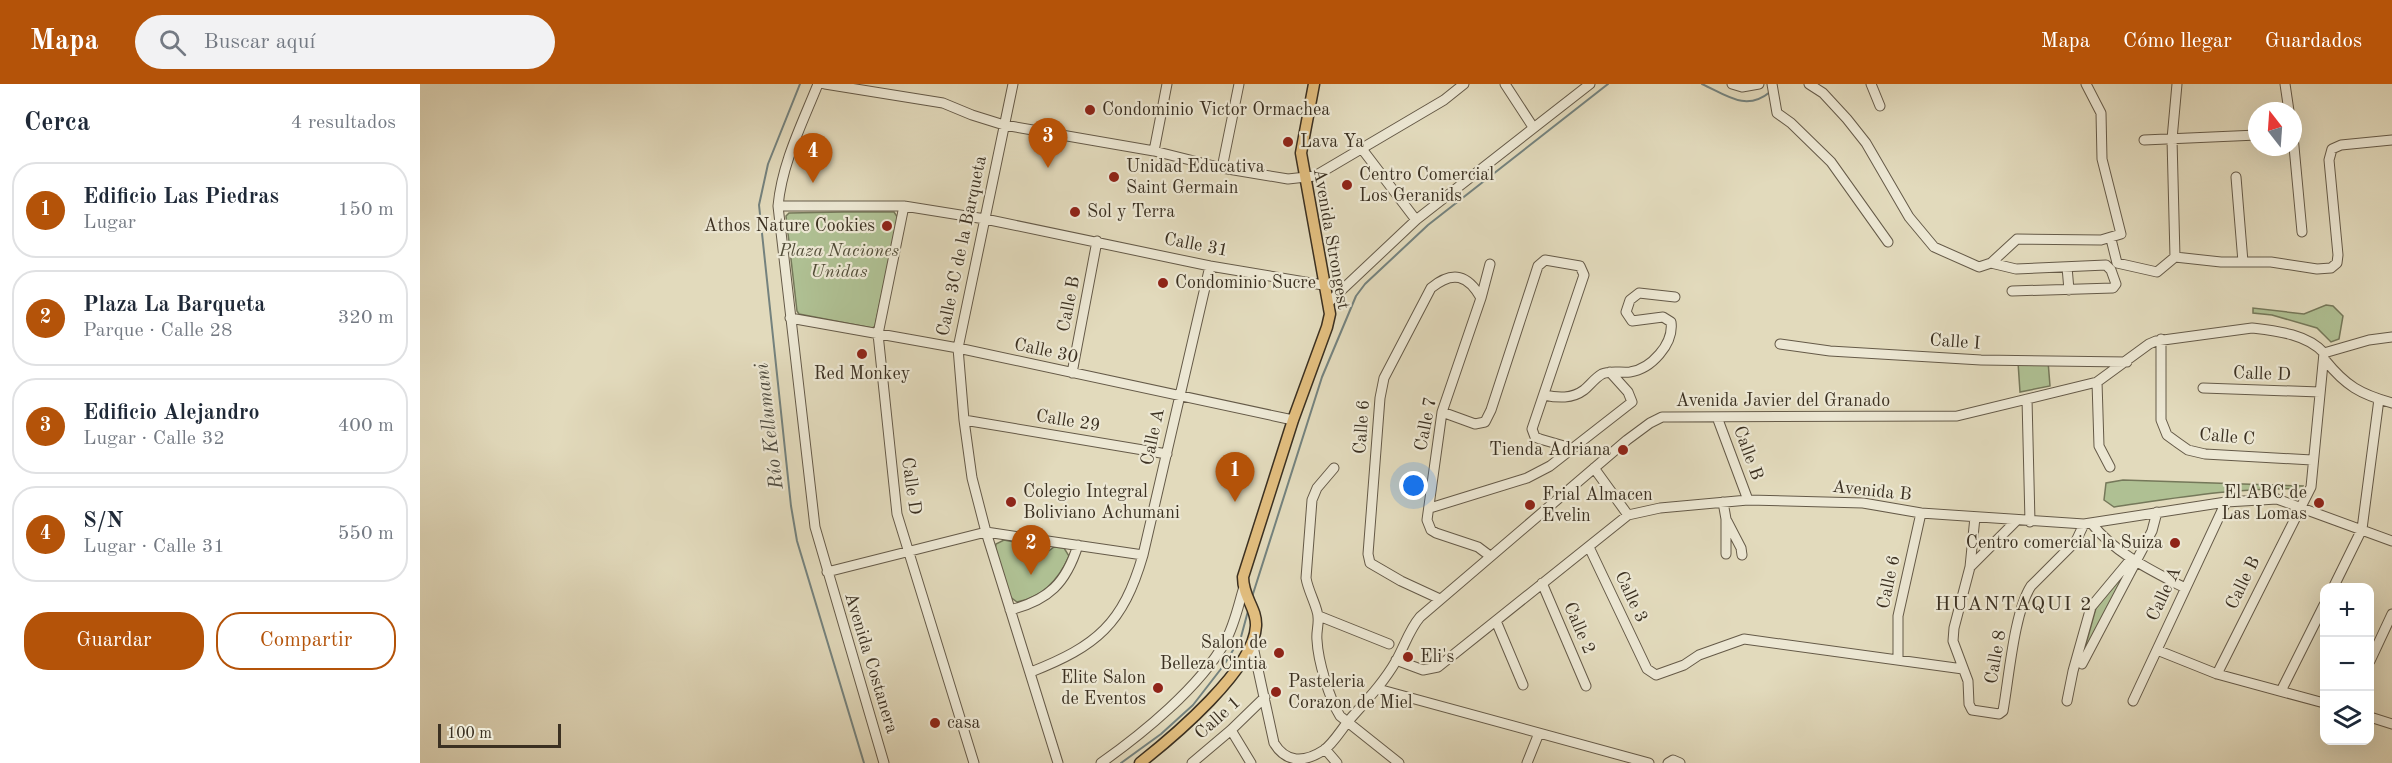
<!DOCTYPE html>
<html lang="es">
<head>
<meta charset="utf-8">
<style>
	:root { --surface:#fff; --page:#f2f2f3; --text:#1f2937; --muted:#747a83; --line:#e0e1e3; --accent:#b45309 }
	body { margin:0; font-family:"Old Standard TT",serif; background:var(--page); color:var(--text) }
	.controls { position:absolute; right:18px; bottom:18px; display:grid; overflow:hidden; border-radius:12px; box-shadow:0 6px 24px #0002 }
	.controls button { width:54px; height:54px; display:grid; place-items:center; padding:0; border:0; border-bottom:2px solid var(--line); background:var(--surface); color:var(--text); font:30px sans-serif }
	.compass { position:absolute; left:1828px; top:18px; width:54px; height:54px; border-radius:50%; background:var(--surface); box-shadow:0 6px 24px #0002; rotate:343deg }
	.scale { position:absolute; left:18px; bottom:15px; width:123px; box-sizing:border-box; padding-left:6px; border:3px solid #3b3021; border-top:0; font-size:16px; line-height:21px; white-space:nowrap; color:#3b3021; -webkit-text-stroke:4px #ece7d3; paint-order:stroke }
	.you { position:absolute; left:994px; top:402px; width:21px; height:21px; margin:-15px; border:4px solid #fff; border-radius:50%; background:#1a73e8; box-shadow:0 0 0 9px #1a73e833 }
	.badge { display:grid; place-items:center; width:39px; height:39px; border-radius:50%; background:var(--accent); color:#fff; font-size:20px; font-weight:700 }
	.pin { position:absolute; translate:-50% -50px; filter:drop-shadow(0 2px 3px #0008) }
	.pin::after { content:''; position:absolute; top:32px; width:21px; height:18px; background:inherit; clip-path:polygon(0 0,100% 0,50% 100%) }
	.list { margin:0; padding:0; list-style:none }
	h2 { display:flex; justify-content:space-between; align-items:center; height:78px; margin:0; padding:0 24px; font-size:26px }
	h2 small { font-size:20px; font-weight:400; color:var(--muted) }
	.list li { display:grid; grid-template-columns:39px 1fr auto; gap:18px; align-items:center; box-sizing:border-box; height:96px; margin:0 12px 12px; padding:0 12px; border:2px solid var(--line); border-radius:24px }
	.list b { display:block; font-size:22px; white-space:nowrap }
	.list p { margin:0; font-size:20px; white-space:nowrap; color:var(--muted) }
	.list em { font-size:20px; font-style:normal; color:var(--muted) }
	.actions { display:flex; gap:12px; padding:18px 24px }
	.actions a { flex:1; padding:14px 0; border:2px solid var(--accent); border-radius:24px; text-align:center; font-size:21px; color:var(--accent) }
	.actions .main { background:var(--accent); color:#fff }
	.icon { flex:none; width:33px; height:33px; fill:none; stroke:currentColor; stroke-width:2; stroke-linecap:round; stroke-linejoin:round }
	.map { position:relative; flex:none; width:1972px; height:679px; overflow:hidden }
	header { display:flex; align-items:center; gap:36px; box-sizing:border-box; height:84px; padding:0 30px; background:var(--accent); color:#fff }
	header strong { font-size:28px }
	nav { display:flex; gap:33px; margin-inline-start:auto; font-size:21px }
	.search { width:420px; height:54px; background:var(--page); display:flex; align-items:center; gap:15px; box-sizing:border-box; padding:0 21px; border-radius:33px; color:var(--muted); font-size:22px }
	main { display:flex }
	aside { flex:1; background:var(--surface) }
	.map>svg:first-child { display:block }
</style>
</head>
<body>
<header>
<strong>Mapa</strong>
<div class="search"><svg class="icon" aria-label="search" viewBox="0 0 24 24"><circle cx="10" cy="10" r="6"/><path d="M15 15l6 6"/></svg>Buscar aquí</div>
<nav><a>Mapa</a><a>Cómo llegar</a><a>Guardados</a></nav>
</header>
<main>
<aside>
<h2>Cerca<small>4 resultados</small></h2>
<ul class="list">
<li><span class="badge">1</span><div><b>Edificio Las Piedras</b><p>Lugar</p></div><em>150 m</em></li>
<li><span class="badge">2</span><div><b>Plaza La Barqueta</b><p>Parque · Calle 28</p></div><em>320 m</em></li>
<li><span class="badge">3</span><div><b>Edificio Alejandro</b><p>Lugar · Calle 32</p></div><em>400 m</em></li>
<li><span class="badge">4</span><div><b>S/N</b><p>Lugar · Calle 31</p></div><em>550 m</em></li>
</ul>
<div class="actions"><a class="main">Guardar</a><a>Compartir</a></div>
</aside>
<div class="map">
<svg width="1972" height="679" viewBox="0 0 1972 679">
	<rect width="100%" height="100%" fill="#e2dabc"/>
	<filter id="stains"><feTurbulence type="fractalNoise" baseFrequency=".00333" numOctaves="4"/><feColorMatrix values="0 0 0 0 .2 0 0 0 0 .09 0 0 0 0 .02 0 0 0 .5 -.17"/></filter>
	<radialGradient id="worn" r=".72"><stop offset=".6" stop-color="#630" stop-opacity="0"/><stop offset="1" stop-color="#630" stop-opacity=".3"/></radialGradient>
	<path fill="#afc093" stroke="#75785a" stroke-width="1.5" d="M424,128H474L478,134L455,242L452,244L379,230L377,227L366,132L369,129Z
		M1906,221L1913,222L1923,232L1919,255L1911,258L1897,244L1852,231L1833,229V224L1884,230Z
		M1628,277L1630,302L1600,308L1598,278Z
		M1703,396L1883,402L1882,405C1819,403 1756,414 1694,423L1684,416L1686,399Z
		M584,456L594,458L598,464L626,469L634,463L644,464L649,472C639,495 623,513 597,518L589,512L575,466L576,460Z
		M1710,481L1661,578L1676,524Z"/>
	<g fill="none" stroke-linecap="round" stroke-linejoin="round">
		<path stroke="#74827e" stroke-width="2" d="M380,0L348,80L339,121L371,422L377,457L444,679
			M1282,0C1306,11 1326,28 1350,8
			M832,513L902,293L936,212L945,200L1008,141L1188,0
			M701,679L741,650L773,621L804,581L821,553L828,527"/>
		<g stroke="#655a48" stroke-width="11">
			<path id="minor" d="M398,0C382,40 362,79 358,122L395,443L464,679
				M405,0L523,19L552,31L584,41L734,67L802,84L868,95L895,92L1024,16L1044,0
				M593,0L538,264L544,336L552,394L566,448L638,679
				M1085,0L1113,43
				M1312,0L1322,3L1339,0
				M1352,0L1357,29L1371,39L1411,78L1468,158
				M1389,0L1403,9L1427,35L1446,59L1489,133L1514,163L1559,183L1571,179L1597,155L1681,156L1701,150L1682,75L1681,29L1666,0
				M1451,0L1460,22
				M1865,0L1869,27
				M1873,52L1882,148
				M1724,56L1837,51
				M942,65L996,136
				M734,67L747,0
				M802,84L819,0
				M1816,93L1823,178
				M358,122H484L565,135L790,182L903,201
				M484,122L458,250L477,430L554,679
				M1691,155L1697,179L1737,188L1755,173L1801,178H1851L1897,185L1911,184L1917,179L1918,171L1909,76L1912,65L1921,61L1972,56
				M1755,173L1752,55L1757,0
				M1571,179L1596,185L1686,181L1691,186L1696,200L1693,204L1592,207
				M1070,180L1061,214L1022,328L1007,436L1011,446L1016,449L1058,463L1070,472
				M1647,183L1649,206
				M909,218L996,136L1170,0
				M370,234L538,264L873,336
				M1741,255V336L1747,351L1758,359L1768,366L1785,370L1892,376
				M1360,260L1410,267L1561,276L1707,278
				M1904,269L1949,256L1972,253
				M1905,276C1926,302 1940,310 1972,319
				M652,289L677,157
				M1677,298L1679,362L1690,383
				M1783,304L1900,308
				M1124,311C1138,314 1152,315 1164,306C1170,301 1175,294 1182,290C1190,286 1201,289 1210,288C1231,285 1254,260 1251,238L1243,233L1212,237L1206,228L1210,216L1219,209L1255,213
				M1607,315L1610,438
				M1022,328L1055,340L1065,338L1071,326L1118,182L1125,176L1160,182L1164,191L1112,345L1115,353L1120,355L1151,364
				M1297,333L1328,416
				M544,336L747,370
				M914,384L897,404L892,416L886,494C888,507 898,524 898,533C899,541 896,548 897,556C898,577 909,614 920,632L979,679
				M1174,384L1208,431
				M1303,418L1306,435V470
				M1010,424L1107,394L1130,382L1212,318L1208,308L1190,288
				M1555,433L1550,483L1534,544L1533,557L1548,597L1549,620L1552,626L1579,630L1583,627C1589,594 1594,528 1611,502L1656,457L1664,440
				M1307,437L1321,464L1322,471
				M1672,440C1696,470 1731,486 1765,504
				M1169,463L1227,585L1236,591L1264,581L1279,571L1324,555L1543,585
				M1550,483L1596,437
				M407,488L566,448L723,471
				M1122,499L1166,602
				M1913,504L1942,445L1959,315
				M1020,515L981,497L950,479L948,470L960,314L964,294L1011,204C1033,186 1048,191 1061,214
				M590,526C629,516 646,499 658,461
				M899,532L969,560
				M1076,537L1103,601
				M832,558L854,659C866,679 884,679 904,666C914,659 922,644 931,634C947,616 964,598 976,577C985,561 989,546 1000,533L1207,356L1230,339L1242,333H1248L1537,332L1677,298L1729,260L1736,257L1832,244C1857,247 1887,250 1904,269L1891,403L1797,590
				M1737,566L1797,590L1904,619
				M1478,575V532L1501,429
				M976,576L1003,586L1018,583L1208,431L1240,424L1328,416L1443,419L1501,429L1664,440L1806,418L1857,415L1972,457
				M1950,577L1972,530
				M1662,580L1732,447L1737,428
				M611,588C677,562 703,540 723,471L790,182
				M958,605L1229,679
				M1861,607L1904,521
				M1647,617L1653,587L1671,523L1711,475
				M1713,617L1806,418
				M1950,633L1972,640
				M811,646L831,679
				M905,665L917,679
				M681,679C722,650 780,603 805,558C814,542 818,523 823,506
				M772,679L811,646L845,613
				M1107,679L1119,649
				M1248,679L1253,676L1260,679"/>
		</g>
		<g stroke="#3b3021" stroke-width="13">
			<path id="major" d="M720,679C753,653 834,585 836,542C837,524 823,514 823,493L873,336L907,243L910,230L881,69L894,0"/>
		</g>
		<use href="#minor" stroke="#ece7d3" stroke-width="9"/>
		<use href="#major" stroke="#e1bd7e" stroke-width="10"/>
	</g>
	<g fill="#8f2418" stroke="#ece7d3" stroke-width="2">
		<circle cx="670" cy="26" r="6"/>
		<circle cx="868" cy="58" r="6"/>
		<circle cx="694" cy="93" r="6"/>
		<circle cx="927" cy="101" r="6"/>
		<circle cx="655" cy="128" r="6"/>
		<circle cx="467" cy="142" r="6"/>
		<circle cx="743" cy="199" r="6"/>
		<circle cx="442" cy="270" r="6"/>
		<circle cx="1203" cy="366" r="6"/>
		<circle cx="591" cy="418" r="6"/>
		<circle cx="1899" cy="419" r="6"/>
		<circle cx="1110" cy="421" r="6"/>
		<circle cx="1755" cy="459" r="6"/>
		<circle cx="859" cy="569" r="6"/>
		<circle cx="988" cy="573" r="6"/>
		<circle cx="738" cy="604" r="6"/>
		<circle cx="856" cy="608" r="6"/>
		<circle cx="515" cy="639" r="6"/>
	</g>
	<g text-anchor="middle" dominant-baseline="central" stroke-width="4.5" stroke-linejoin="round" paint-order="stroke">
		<g font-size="18" fill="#3b3021" stroke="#ece7d3" text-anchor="start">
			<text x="682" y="26">Condominio Victor Ormachea</text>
			<text x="880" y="58">Lava Ya</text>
			<text x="706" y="83">Unidad Educativa<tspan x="706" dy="21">Saint Germain</tspan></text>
			<text x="939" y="91">Centro Comercial<tspan x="939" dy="21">Los Geranids</tspan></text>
			<text x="667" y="128">Sol y Terra</text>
			<text x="455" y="142" text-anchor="end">Athos Nature Cookies</text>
			<text x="755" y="199">Condominio Sucre</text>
			<text x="442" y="290" text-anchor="middle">Red Monkey</text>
			<text x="1191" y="366" text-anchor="end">Tienda Adriana</text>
			<text x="603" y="408">Colegio Integral<tspan x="603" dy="21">Boliviano Achumani</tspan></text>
			<text x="1887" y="409" text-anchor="end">El ABC de<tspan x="1887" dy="21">Las Lomas</tspan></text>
			<text x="1122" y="411">Frial Almacen<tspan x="1122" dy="21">Evelin</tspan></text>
			<text x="1743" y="459" text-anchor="end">Centro comercial la Suiza</text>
			<text x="847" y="559" text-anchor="end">Salon de<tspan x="847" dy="21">Belleza Cintia</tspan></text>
			<text x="1000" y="573">Eli's</text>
			<text x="726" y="594" text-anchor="end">Elite Salon<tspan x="726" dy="21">de Eventos</tspan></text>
			<text x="868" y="598">Pasteleria<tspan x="868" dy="21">Corazon de Miel</tspan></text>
			<text x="527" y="639">casa</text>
		</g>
		<g font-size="18" fill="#3b3021" stroke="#ece7d3">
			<text transform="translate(911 155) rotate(80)">Avenida Strongest</text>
			<text transform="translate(776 161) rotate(11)">Calle 31</text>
			<text transform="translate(542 162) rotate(-78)">Calle 3C de la Barqueta</text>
			<text transform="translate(649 220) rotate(-79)">Calle B</text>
			<text transform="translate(1535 258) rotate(4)">Calle I</text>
			<text transform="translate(626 267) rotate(12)">Calle 30</text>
			<text transform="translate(1842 290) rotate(2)">Calle D</text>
			<text x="1363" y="317">Avenida Javier del Granado</text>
			<text transform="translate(648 337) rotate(9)">Calle 29</text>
			<text transform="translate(1006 340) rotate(-79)">Calle 7</text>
			<text transform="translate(942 343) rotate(-86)">Calle 6</text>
			<text transform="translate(733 353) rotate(-78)">Calle A</text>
			<text transform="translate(1807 353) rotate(5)">Calle C</text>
			<text transform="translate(1328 369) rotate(70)">Calle B</text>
			<text transform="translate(491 402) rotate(82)">Calle D</text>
			<text transform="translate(1452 407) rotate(6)">Avenida B</text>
			<text transform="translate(1469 498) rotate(-78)">Calle 6</text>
			<text transform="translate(1823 499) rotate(-64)">Calle B</text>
			<text transform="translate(1744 510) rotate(-65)">Calle A</text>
			<text transform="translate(1211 513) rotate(65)">Calle 3</text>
			<text transform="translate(1159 544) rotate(67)">Calle 2</text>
			<text transform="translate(1576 573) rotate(-80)">Calle 8</text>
			<text transform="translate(451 579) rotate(73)">Avenida Costanera</text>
			<text transform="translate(798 634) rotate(-42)">Calle 1</text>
		</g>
		<g font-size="18" font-style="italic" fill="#524d38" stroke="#ece7d3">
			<text x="419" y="167">Plaza Naciones<tspan x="419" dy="21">Unidas</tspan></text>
		</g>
		<g font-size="20" font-style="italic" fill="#4e4b40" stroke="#ece7d3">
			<text transform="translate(350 342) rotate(-97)">Río Kellumani</text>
		</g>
		<g font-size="20" letter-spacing="1.5" fill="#3b3021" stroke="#ece7d3">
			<text x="1594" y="521">HUANTAQUI 2</text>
		</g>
	</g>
	<rect width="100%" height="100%" filter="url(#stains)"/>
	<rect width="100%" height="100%" fill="url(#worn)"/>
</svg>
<div class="controls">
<button>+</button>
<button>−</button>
<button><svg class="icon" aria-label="layers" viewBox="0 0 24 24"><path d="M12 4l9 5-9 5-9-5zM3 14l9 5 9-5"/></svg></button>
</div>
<svg class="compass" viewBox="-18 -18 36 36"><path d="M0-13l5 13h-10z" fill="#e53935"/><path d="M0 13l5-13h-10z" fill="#747a83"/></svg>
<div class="scale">100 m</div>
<div class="you"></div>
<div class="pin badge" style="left:815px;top:418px">1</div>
<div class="pin badge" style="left:611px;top:491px">2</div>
<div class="pin badge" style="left:628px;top:84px">3</div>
<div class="pin badge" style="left:393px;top:99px">4</div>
</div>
</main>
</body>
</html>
